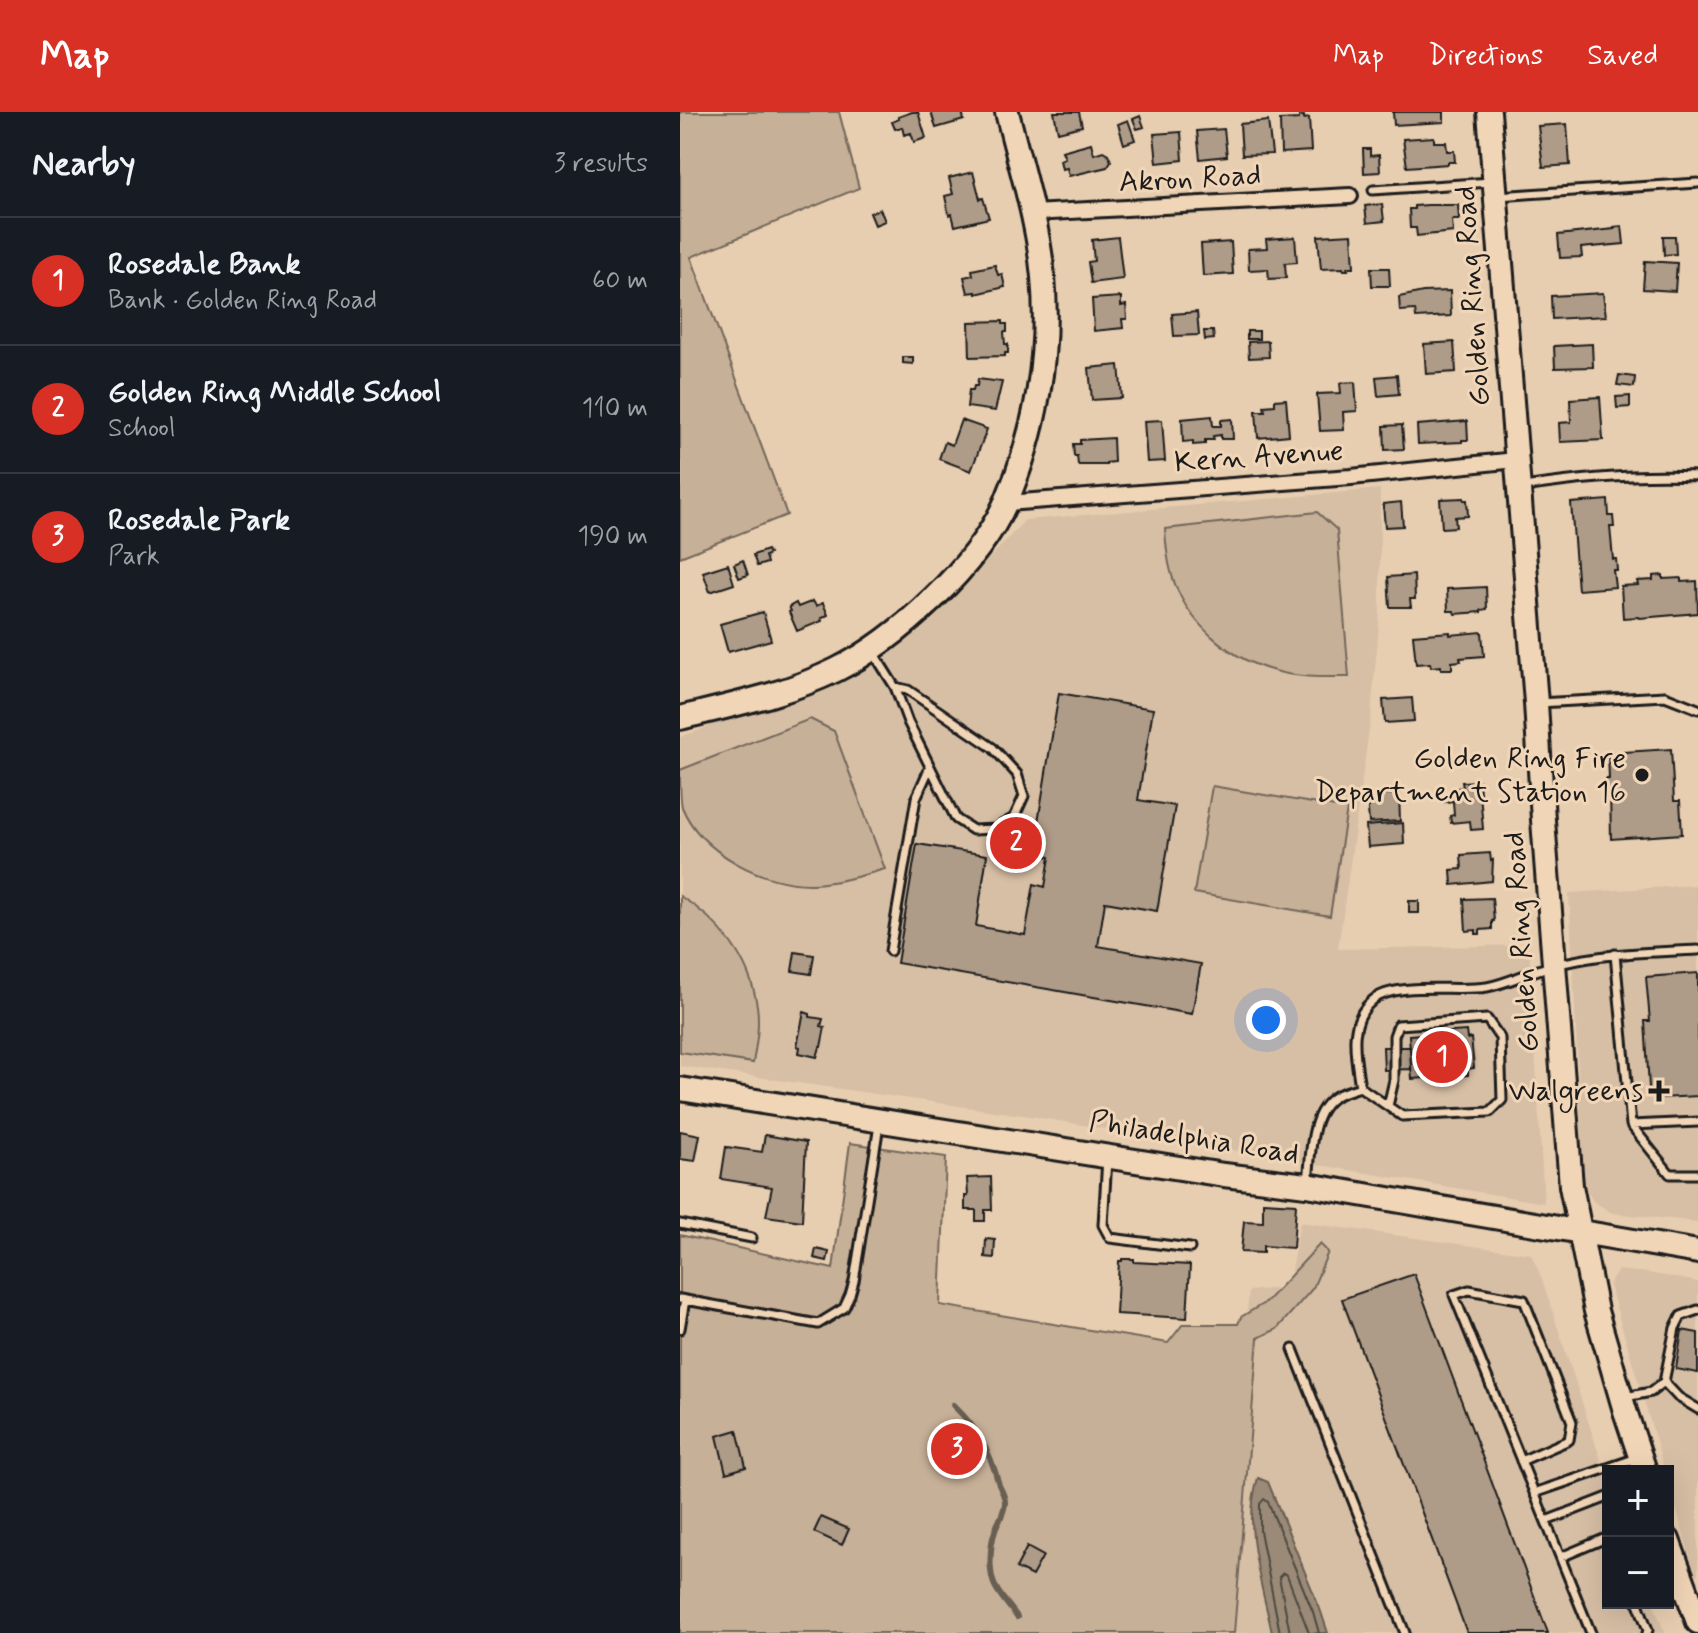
<!DOCTYPE html>
<html lang="en">
<head>
<meta charset="utf-8">
<style>
	:root { --surface:#171b24; --page:#20242c; --text:#f1f3f6; --muted:#9ea1a6; --line:#363941; --accent:#d93025 }
	body { margin:0; font-family:Mynerve,sans-serif; background:var(--page); color:var(--text) }
	.controls { position:absolute; right:24px; bottom:24px; display:grid; overflow:hidden; border-radius:0px; box-shadow:0 8px 32px #0002 }
	.controls button { width:72px; height:72px; display:grid; place-items:center; padding:0; border:0; border-bottom:2px solid var(--line); background:var(--surface); color:var(--text); font:40px sans-serif }
	.you { position:absolute; left:586px; top:908px; width:28px; height:28px; margin:-20px; border:6px solid #fff; border-radius:50%; background:#1a73e8; box-shadow:0 0 0 12px #1a73e833 }
	.badge { display:grid; place-items:center; width:52px; height:52px; border-radius:50%; background:var(--accent); color:#fff; font-size:26px; font-weight:700 }
	.pin { position:absolute; translate:-50% -50%; border:4px solid #fff; box-shadow:0 2px 8px #0006 }
	.list { margin:0; padding:0; list-style:none }
	h2 { display:flex; justify-content:space-between; align-items:center; height:104px; margin:0; padding:0 32px; font-size:34px }
	h2 small { font-size:26px; font-weight:400; color:var(--muted) }
	.list li { display:grid; grid-template-columns:52px 1fr auto; gap:24px; align-items:center; box-sizing:border-box; height:128px; padding:0 32px; border-top:2px solid var(--line) }
	.list b { display:block; font-size:30px; white-space:nowrap }
	.list p { margin:0; font-size:26px; white-space:nowrap; color:var(--muted) }
	.list em { font-size:26px; font-style:normal; color:var(--muted) }
	.map { position:relative; flex:none; width:1018px; height:1521px; overflow:hidden }
	header { display:flex; align-items:center; gap:48px; box-sizing:border-box; height:112px; padding:0 40px; background:var(--accent); color:#fff }
	header strong { font-size:38px }
	nav { display:flex; gap:44px; margin-inline-start:auto; font-size:28px }
	main { display:flex }
	aside { flex:1; background:var(--surface) }
	.map>svg:first-child { display:block }
</style>
</head>
<body>
<header>
<strong>Map</strong>
<nav><a>Map</a><a>Directions</a><a>Saved</a></nav>
</header>
<main>
<aside>
<h2>Nearby<small>3 results</small></h2>
<ul class="list">
<li><span class="badge">1</span><div><b>Rosedale Bank</b><p>Bank · Golden Ring Road</p></div><em>60 m</em></li>
<li><span class="badge">2</span><div><b>Golden Ring Middle School</b><p>School</p></div><em>110 m</em></li>
<li><span class="badge">3</span><div><b>Rosedale Park</b><p>Park</p></div><em>190 m</em></li>
</ul>
</aside>
<div class="map">
<svg width="1018" height="1521" viewBox="0 0 1018 1521">
	<rect width="100%" height="100%" fill="#e8ceb1"/>
	<filter id="ink" filterUnits="userSpaceOnUse"><feTurbulence type="fractalNoise" baseFrequency=".0125" numOctaves="2"/><feDisplacementMap in="SourceGraphic" scale="16" xChannelSelector="R" yChannelSelector="G"/><feConvolveMatrix kernelMatrix="1 2 1 2 8 2 1 2 1" color-interpolation-filters="sRGB"/></filter>
	<g filter="url(#ink)">
		<path fill="#d7bfa5" d="M700,377V501L691,604L658,837L849,833L864,1091L349,1004L0,954V625L185,557L251,509L345,408Z
			M1018,773V1110L932,1101L913,1089L904,1074L889,781Z
			M620,1110L851,1142L862,1167L928,1370V1491H973L985,1521H540L562,1244L569,1179L608,1175Z
			M938,1158L968,1161L1018,1170V1462L1016,1465L988,1369V1359H985L929,1172Z"/>
		<path fill="#c7b098" stroke="#72665a" stroke-width="2" d="M0,0H159L179,76L11,145L107,403L0,445Z
			M637,400L657,418L669,565C644,565 619,566 595,559C552,548 511,514 495,472C488,455 486,435 485,417Z
			M130,607L154,619L205,757C181,764 157,771 132,772C84,773 21,741 2,695C0,685 0,670 0,658Z
			M532,674L667,697L650,804L514,781Z
			M0,784C40,809 70,847 77,894C80,913 76,933 73,951L0,940Z
			M170,1031L266,1045L260,1193L488,1231L503,1212H558L561,1205L586,1190L640,1132L648,1140L633,1176L597,1217L578,1226L554,1521H0V1123L153,1157Z"/>
		<path fill="#9a8a77" stroke="#685e53" stroke-width="2" d="M578,1366L588,1370L640,1497L648,1521H592C582,1472 562,1415 578,1366Z"/>
		<g fill="none" stroke-linecap="round" stroke-linejoin="round">
			<path stroke="#4e4840" stroke-width="2" d="M600,1521L580,1419V1392L584,1387L588,1390L633,1500L639,1521
				M610,1521L599,1465L603,1461L607,1463L629,1521"/>
			<path stroke="#685e53" stroke-width="6" d="M273,1293C298,1317 310,1339 319,1373C321,1378 325,1384 325,1390C325,1401 318,1409 315,1419C310,1433 309,1455 313,1469C316,1481 330,1494 337,1505"/>
		</g>
		<path fill="#af9c88" stroke="#1c1c1c" stroke-width="2" d="M232,0H238L246,26L234,30L231,21L224,23L222,15L215,17L212,10L219,7L218,5Z
			M251,0H282L284,8L256,16Z
			M374,0H399L402,14L378,20Z
			M713,0H764V10L714,13Z
			M460,4L464,15L457,17L453,7Z
			M619,4H624V7L629,6L631,39L601,41L600,8L619,7Z
			M448,8L455,28L444,32L438,12Z
			M588,9L592,42L562,43L560,12Z
			M887,12L890,53L863,55L858,14Z
			M544,17L547,44L520,47L517,19Z
			M501,20L503,48L477,51L474,22Z
			M754,25V30H766L767,39H774L775,50H768V52L727,55L723,27Z
			M411,31L414,42L423,39L428,42L431,49L427,55L389,64L387,56L382,57L380,48L385,46L382,39Z
			M683,37H690V44L699,43L700,60L684,61Z
			M293,60L300,87L303,86L309,106L275,114L272,102L269,103L265,84L273,82L269,66Z
			M702,92L704,109L687,111L685,94Z
			M748,93H778L779,108H772L773,120L737,124L736,116H730L729,97H734V94Z
			M200,97L205,109L195,113L190,101Z
			M942,114L944,132L901,136L902,145L880,146L878,123L934,117V115Z
			M672,122L674,155H667L668,158H664L663,156L641,157L638,124Z
			M983,124H995L996,142L984,143Z
			M438,125L443,167L411,171L408,150L414,149L412,128Z
			M615,125L617,150L605,151L606,166L589,167L588,157L569,158L568,137L587,136L586,127Z
			M551,130L553,162L523,164L521,132Z
			M965,149L997,151L995,179L963,177Z
			M315,153L318,163L322,162L325,175L296,182V180L288,181L284,165L293,163L292,158Z
			M691,156H709L710,174H692Z
			M770,179L771,204L736,206L735,198L720,199L719,185L743,180Z
			M923,181L926,204L872,207L871,184Z
			M441,185V194L446,193L447,207H442L443,216L414,219L412,187Z
			M517,200L519,223L494,224L492,202Z
			M323,209V212H327V220H324L325,232H328V241H325V244L290,245L289,210Z
			M524,219H533L534,227L525,228Z
			M567,219H579V227H567Z
			M588,229L589,245L569,246L568,230Z
			M774,230L776,260L746,262L744,232Z
			M912,232L913,255L875,256L874,234Z
			M223,245H233V252L223,251Z
			M439,253L442,286L412,288L409,256Z
			M717,263L719,282L698,284L696,265Z
			M939,263L955,265L954,275L937,273Z
			M298,267L322,270L315,299L287,295L289,278H293L294,274H297Z
			M675,270L677,299L663,300L664,318L640,319L637,282L661,281L660,271Z
			M950,284V295L937,296L936,285Z
			M920,285L923,328L880,330L879,311L891,310L890,287Z
			M606,287L609,323L578,326L576,299H585L584,294L595,293V288Z
			M532,304L533,314H541V308L552,307L553,327H541V323L533,324L534,328H525V332L513,333V329L503,330L502,307Z
			M281,308L307,317L291,359L259,347L265,330L272,333Z
			M482,308L485,349L467,350L464,309Z
			M787,309L788,328H782V330L738,332L737,313Z
			M722,313L724,337L705,338L704,314Z
			M433,326L434,350L426,351V353H398L397,344H394L393,332H400V328Z
			M784,386V388H787L788,404L775,405L776,415L762,416L760,387Z
			M928,388L929,404H933L934,415H930L933,447H936L937,458H933L935,475L898,478L891,391Z
			M721,390L723,414L705,415L703,392Z
			M87,438L89,442L85,444L87,451L77,454L73,443Z
			M63,448L68,463L59,466L54,452Z
			M48,452L54,472L30,480L23,460Z
			M734,463L735,487H730L731,495H710L708,465Z
			M983,463V467L1001,466V470L1017,469L1018,501L960,506L959,505L943,506L941,474L958,473L957,469L973,468V464Z
			M806,475L807,497L801,498V500L775,502L774,499H768L767,477Z
			M133,489L136,494L143,491L148,503L141,506L142,509L117,519L109,500L111,499L109,495L116,491L118,495Z
			M83,500L91,528L48,540L40,512Z
			M770,520V523L802,520L804,544L780,546L781,549L772,550V557H761V554L751,555L750,551L736,552L733,523Z
			M379,581L473,597L458,688L495,694L477,799L425,790L418,834L521,852L512,902L217,851L237,732L307,743L296,814L345,823L354,772L365,775L370,745L340,740L345,714L357,716Z
			M732,586L734,609L705,611L703,588Z
			M991,637L994,689H1000L1002,722L931,727L930,678L926,679V667H929L928,641Z
			M799,669L803,717L791,718L790,709L771,711L770,704L774,703L773,689L765,690V685L773,684L772,677L783,675L782,670Z
			M719,681L720,709L689,711L687,683Z
			M723,711L724,732L688,735L686,714Z
			M810,741L811,749L813,748L812,769L772,773L771,758L782,757L781,743Z
			M812,786L814,809H812V817L800,818V822H796V818L786,819L784,787Z
			M729,789H739V801H729Z
			M115,840L134,843L131,862L112,859Z
			M1018,861V984L980,986L969,976L965,909H970L966,865Z
			M124,900L130,902V905L143,907L141,914L145,915L141,935H140L137,945L119,941L120,935L117,934Z
			M786,919L787,927L791,926L794,956L788,957V963L732,967L729,923Z
			M703,935H730L731,957L704,958Z
			M0,1019L20,1023L15,1049L0,1047Z
			M85,1023L126,1030L122,1109L86,1104L92,1075L41,1067L46,1035L82,1040Z
			M311,1065L312,1098H305V1109H296V1098H285V1084H288L287,1066Z
			M583,1090L616,1092L613,1136L583,1134V1141L561,1140L564,1109L583,1110Z
			M306,1127L315,1128L314,1146L305,1145Z
			M136,1137L149,1140L147,1149L134,1146Z
			M442,1147H454V1150L510,1153L507,1206L436,1202L439,1149H442Z
			M734,1162L868,1521H787L662,1187Z
			M1002,1218L1018,1221V1261L996,1257Z
			M57,1318L66,1355L46,1361L37,1324Z
			M141,1405L169,1417L162,1433L134,1420Z
			M347,1435L363,1444L352,1464L336,1456Z"/>
		<g fill="none" stroke-linecap="round" stroke-linejoin="round">
			<g stroke="#1c1c1c" stroke-width="13">
				<path id="lane" d="M693,78L811,70
					M817,84L1018,71
					M844,375C901,366 960,361 1018,364
					M193,540L215,575L228,610L276,707L293,718L315,717L334,706L344,684L337,662L313,636L228,578L215,575
					M858,591L985,584L1018,597
					M210,839L236,686L250,655
					M935,842L951,1013L990,1062H1018
					M680,975C676,946 666,910 693,888C716,869 777,880 807,875C829,871 850,859 872,854C920,841 969,840 1018,838
					M951,1013L1018,1010
					M427,1046L423,1113L430,1126L510,1136
					M628,1071C631,1044 629,1000 656,984C663,980 672,978 680,975L722,1004L810,1000L822,988L820,926L807,907L718,913L714,924V968L708,994
					M0,1112L72,1126
					M0,1187L138,1212L164,1196L170,1183L174,1169L199,1013
					M0,1217L5,1188
					M613,1237L725,1521
					M984,1270L998,1285L1018,1297
					M945,1285L971,1280L984,1270L995,1216L1001,1204L1018,1198
					M841,1349L889,1328L892,1310L844,1188L789,1178L774,1183L911,1521
					M854,1381L957,1346
					M866,1409L928,1385
					M881,1445L926,1426L928,1427
					M958,1491L968,1518L967,1521"/>
			</g>
			<g stroke="#1c1c1c" stroke-width="20">
				<path id="street" d="M352,101L670,84
					M326,391L671,365L836,348"/>
			</g>
			<g stroke="#1c1c1c" stroke-width="28">
				<path id="secondary" d="M809,0L856,591L863,708L891,1074L916,1199L945,1299L965,1359
					M0,606C52,593 107,582 156,558C217,528 298,453 326,390C356,321 370,241 363,165C358,109 340,54 327,0
					M0,977L544,1063L627,1073L1018,1140
					M988,1428L1018,1510"/>
			</g>
			<use href="#lane" stroke="#f1d5b7" stroke-width="7"/>
			<use href="#street" stroke="#f1d5b7" stroke-width="14"/>
			<use href="#secondary" stroke="#f1d5b7" stroke-width="22"/>
		</g>
	</g>
	<g fill="#1c1c1c" stroke="#f1d5b7" stroke-width="3">
		<circle cx="962" cy="663" r="8"/>
		<path d="M975 967h8v8h8v8h-8v8h-8v-8h-8v-8h8z"/>
	</g>
	<g text-anchor="middle" dominant-baseline="central" stroke-width="6" stroke-linejoin="round" paint-order="stroke">
		<g font-size="30" fill="#1c1c1c" stroke="#f1d5b7">
			<text transform="translate(510 67) rotate(-3)">Akron Road</text>
			<text transform="translate(793 184) rotate(-94)">Golden Ring Road</text>
			<text transform="translate(579 345) rotate(-4)">Kern Avenue</text>
			<text transform="translate(842 830) rotate(-94)">Golden Ring Road</text>
			<text transform="translate(514 1026) rotate(9)">Philadelphia Road</text>
		</g>
		<g font-size="30" fill="#1c1c1c" stroke="#f1d5b7" text-anchor="end">
			<text x="946" y="646">Golden Ring Fire<tspan x="946" dy="34">Department Station 16</tspan></text>
			<text x="963" y="979">Walgreens</text>
		</g>
	</g>
</svg>
<div class="controls">
<button>+</button>
<button>−</button>
</div>
<div class="you"></div>
<div class="pin badge" style="left:762px;top:945px">1</div>
<div class="pin badge" style="left:336px;top:731px">2</div>
<div class="pin badge" style="left:277px;top:1337px">3</div>
</div>
</main>
</body>
</html>
